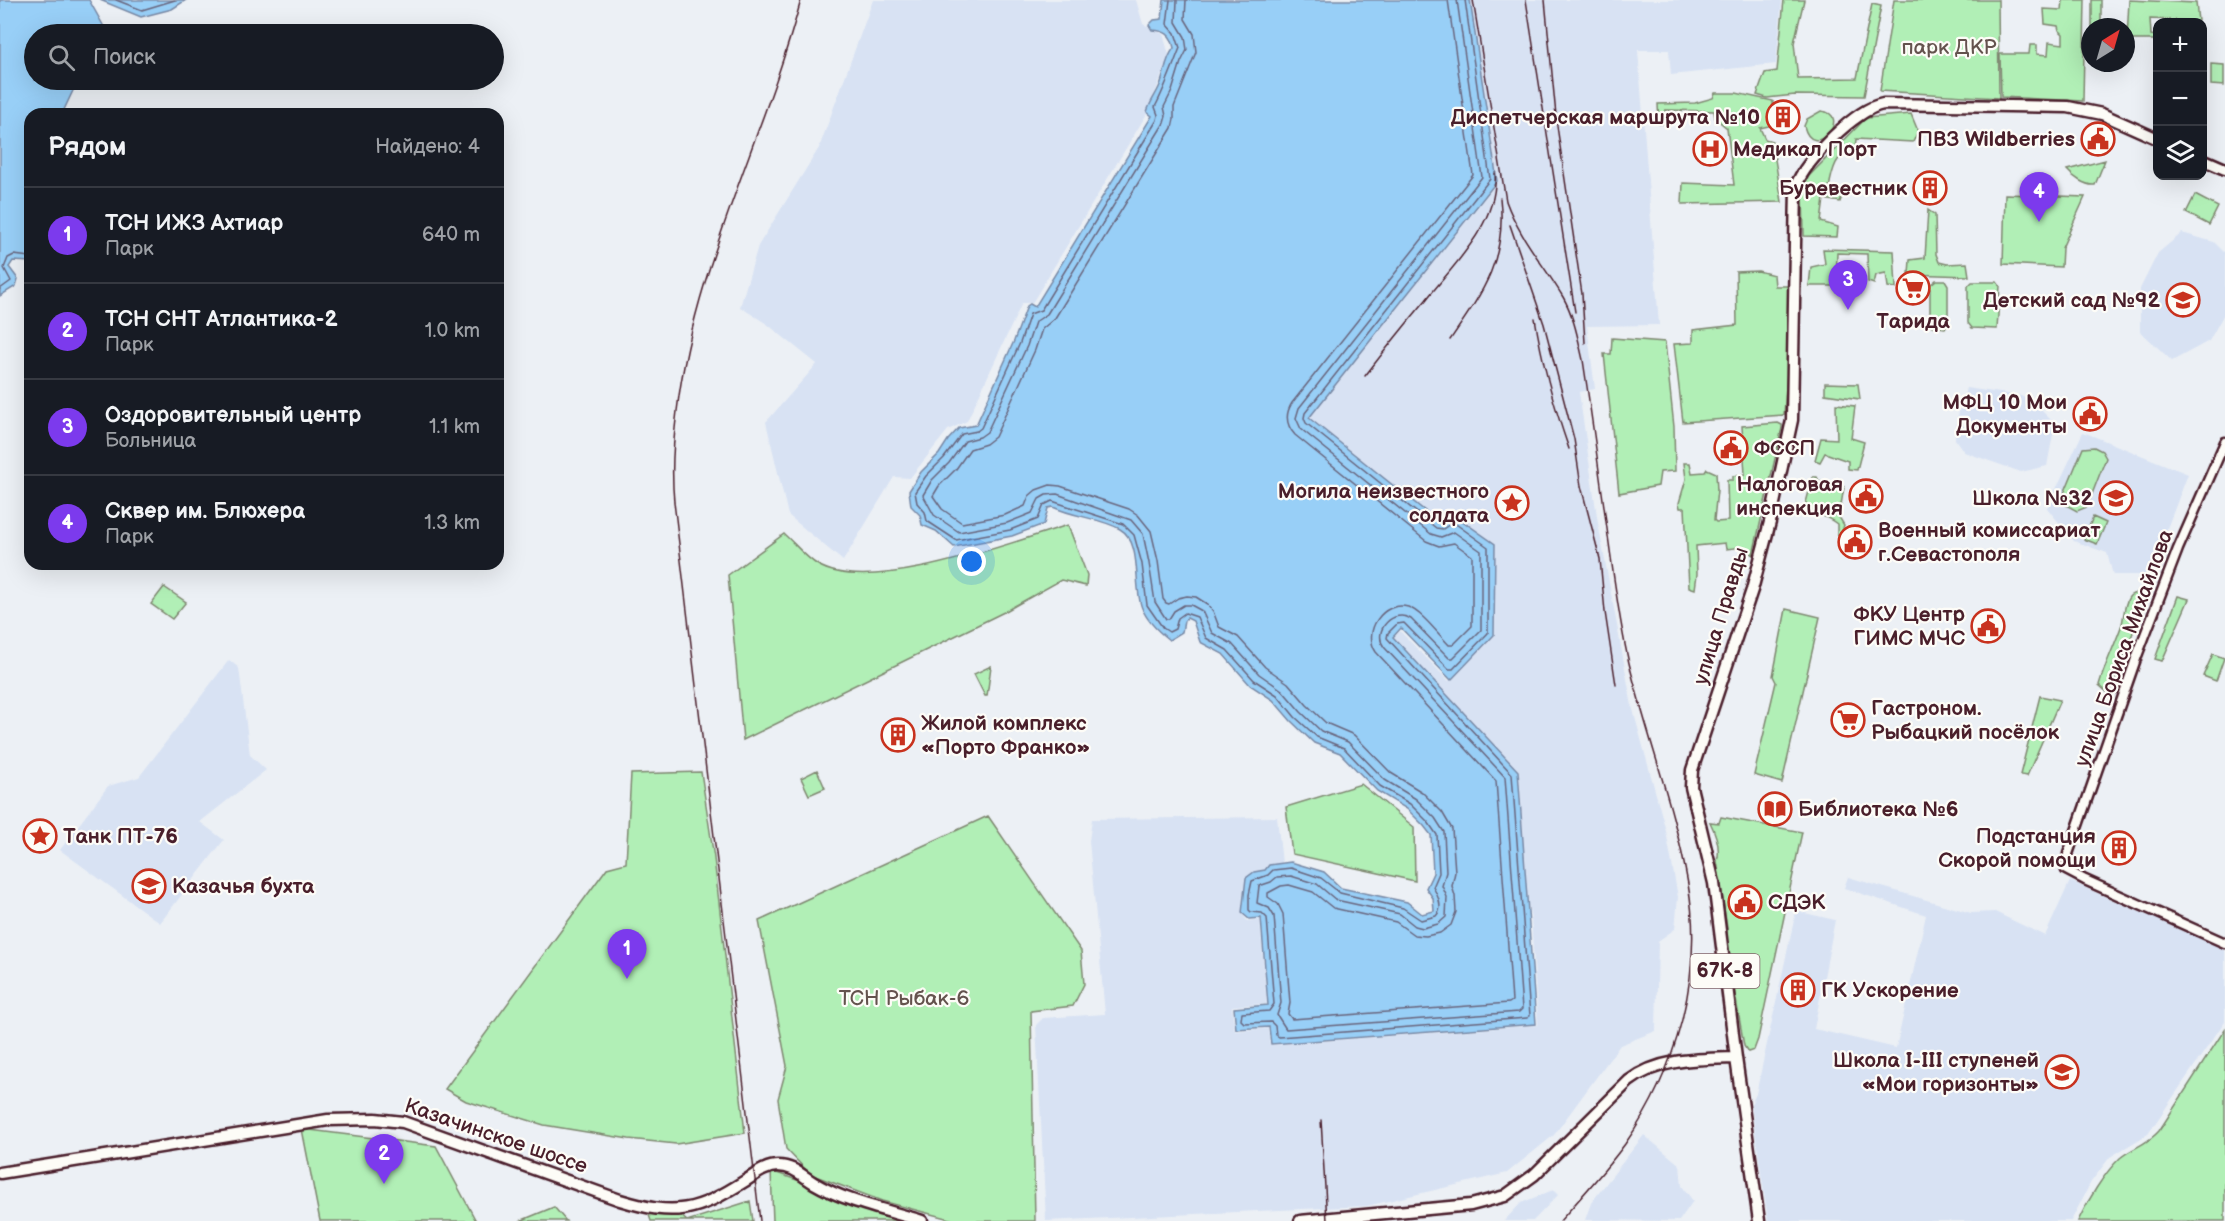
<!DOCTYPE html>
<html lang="ru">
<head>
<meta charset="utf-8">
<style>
	:root { --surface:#171b24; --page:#20242c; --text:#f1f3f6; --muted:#9ea1a6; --line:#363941; --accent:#7c3aed }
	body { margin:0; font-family:"Balsamiq Sans",sans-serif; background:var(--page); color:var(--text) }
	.controls { position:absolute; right:18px; top:18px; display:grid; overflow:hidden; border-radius:12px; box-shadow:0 6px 24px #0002 }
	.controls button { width:54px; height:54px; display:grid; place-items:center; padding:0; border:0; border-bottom:2px solid var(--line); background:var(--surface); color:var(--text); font:30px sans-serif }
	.compass { position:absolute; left:2081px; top:18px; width:54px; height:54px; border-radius:50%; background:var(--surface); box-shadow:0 6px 24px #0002; rotate:37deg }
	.you { position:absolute; left:972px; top:562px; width:21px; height:21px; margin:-15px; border:4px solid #fff; border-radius:50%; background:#1a73e8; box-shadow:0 0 0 9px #1a73e833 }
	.badge { display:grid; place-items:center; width:39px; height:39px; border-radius:50%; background:var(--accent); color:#fff; font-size:20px; font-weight:700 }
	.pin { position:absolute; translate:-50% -50px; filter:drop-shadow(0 2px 3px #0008) }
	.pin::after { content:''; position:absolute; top:32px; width:21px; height:18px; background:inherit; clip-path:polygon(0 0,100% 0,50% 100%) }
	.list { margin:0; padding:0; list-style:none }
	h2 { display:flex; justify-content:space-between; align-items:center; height:78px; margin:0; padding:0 24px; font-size:26px }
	h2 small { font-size:20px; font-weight:400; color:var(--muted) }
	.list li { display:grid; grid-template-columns:39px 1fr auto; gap:18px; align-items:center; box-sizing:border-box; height:96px; padding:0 24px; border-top:2px solid var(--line) }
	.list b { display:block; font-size:22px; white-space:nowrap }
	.list p { margin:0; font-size:20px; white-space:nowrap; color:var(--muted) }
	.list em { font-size:20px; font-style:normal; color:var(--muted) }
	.icon { flex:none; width:33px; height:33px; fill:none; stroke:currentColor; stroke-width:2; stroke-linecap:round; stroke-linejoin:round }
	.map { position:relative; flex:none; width:2225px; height:1221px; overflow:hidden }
	.search { position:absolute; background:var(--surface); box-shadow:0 6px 24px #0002; left:24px; top:24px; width:480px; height:66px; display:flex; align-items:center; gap:15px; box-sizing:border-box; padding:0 21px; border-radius:33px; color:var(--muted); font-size:22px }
	.panel { position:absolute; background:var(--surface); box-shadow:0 6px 24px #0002; left:24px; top:108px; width:480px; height:462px; border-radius:18px }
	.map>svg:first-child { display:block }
</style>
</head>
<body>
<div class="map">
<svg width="2225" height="1221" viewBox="0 0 2225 1221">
	<rect width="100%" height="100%" fill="#ecf0f5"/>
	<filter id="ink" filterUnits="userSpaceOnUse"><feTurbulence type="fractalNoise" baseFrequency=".0167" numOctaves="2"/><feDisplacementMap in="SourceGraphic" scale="12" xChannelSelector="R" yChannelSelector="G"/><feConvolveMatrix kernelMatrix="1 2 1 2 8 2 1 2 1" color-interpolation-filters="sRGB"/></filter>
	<g filter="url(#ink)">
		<path fill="#d8e2f3" d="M873,0H1136L1143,24L1163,34L1169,55L1148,112L1032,303H1022L967,421L948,430L910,478L894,477L843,561L788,515L766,422L817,364L767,324L740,307L758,246L819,148Z
			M1470,0H1782L1776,64L1671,75L1669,50H1638L1659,325L1587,326L1595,389L1579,392L1598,523L1632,706L1666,831L1678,897L1675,929L1658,941L1656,1031L1620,1045L1554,1135L1507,1173L1367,1206L1046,1221L1036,1025L1043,1018L1105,1014L1089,841L1092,819L1277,817L1282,863L1269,865L1265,870L1254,872L1243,895L1242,913L1247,921L1260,919L1267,1004L1232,1006L1235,1031L1268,1028L1270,1045L1538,1025L1531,919L1496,747L1392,639L1400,631L1449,681L1488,642L1492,544L1447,511L1438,523L1307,418L1496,184Z
			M2182,233L2214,242L2225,253V312L2209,341L2172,361L2140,331V289L2158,253Z
			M1966,388L2028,397L2055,424L2047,466L2021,472L1964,452L1955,439L1956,423Z
			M2083,432L2188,474L2149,575H2113L2107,553L2074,541L2047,508Z
			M229,660L239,668L250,755L266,770L200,822L224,840L160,923L60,850L108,786L139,777Z
			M1848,877L1971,913L1995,912L2045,936L2070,881L2225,950V1021L2148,1134L2110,1157L2091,1182L2071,1221H1768L1751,1104L1756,1094L1796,911L1835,920L1814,1029L1896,1048L1926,915L1844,888Z
			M1644,1135L1680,1165L1682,1186L1693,1201L1679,1221L1585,1220L1591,1203Z
			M1553,1190L1558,1195L1533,1221H1504L1521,1203Z"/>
		<path fill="#b1efb6" stroke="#7e8770" stroke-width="1.5" d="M1784,0H1804L1794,43L1798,79L1857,78L1872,4L1881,6L1864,96L1795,95L1767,98L1757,95L1765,73L1777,71Z
			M1894,0H1998L1999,98L1880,91Z
			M2063,0H2085L2083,101L2001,97L2000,54H2029L2030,45H2037V54L2048,55L2049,42L2063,44V34L2059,30L2058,26L2045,24L2044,9L2062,10Z
			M2092,0H2101V27H2092Z
			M2129,0L2196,3L2198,21L2150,19L2151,35L2157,36V40H2127Z
			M2211,64L2224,65V86L2211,85Z
			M1715,93H1736L1773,101V125L1760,128L1765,139L1772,141L1782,202L1682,204L1683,183L1734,185L1727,128L1715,118L1714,111L1665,110V123L1659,124L1658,104L1695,103L1713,98Z
			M1821,111C1854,114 1813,163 1804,126L1807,119Z
			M1911,114L1918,131L1913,142L1856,139L1855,148C1836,152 1832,171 1829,188L1844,190L1840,202L1824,199L1821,222L1838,227L1837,237L1804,236L1803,188L1809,176L1866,118Z
			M2105,160L2095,185C2085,186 2073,177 2067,170Z
			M2005,194L2085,197L2062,248L2061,267L2003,264Z
			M2195,195L2218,207L2209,225L2186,213Z
			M1928,210L1935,215L1936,254L1939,262L1947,264L1967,263L1969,276L1909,274L1910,260L1925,258Z
			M1823,249L1894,251L1896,288L1888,287L1886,273L1876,275L1874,284L1868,282L1867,254L1837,253L1836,286H1809L1811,267L1825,264Z
			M1758,271L1774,275L1775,286H1788V356L1784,415L1683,422L1674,344L1693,343V330L1737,325L1736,272Z
			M1936,280H1945L1948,285V323L1945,328L1932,326L1930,324V285Z
			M1972,282H1997L2000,286L1997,329L1972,328L1968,323V286Z
			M1612,338L1665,342L1674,427L1675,471L1660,472L1658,486L1619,493L1604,354H1611Z
			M1825,383L1858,384L1860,399L1825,394Z
			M1836,404L1855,406L1851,438L1864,442L1857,470L1848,469V461L1825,453L1820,462L1815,460L1821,438L1837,439Z
			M1778,423L1782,425V428L1753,555L1744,547L1726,549L1725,543L1696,546L1697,574L1695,589L1689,587L1685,508H1680L1679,503L1686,479L1684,463H1690L1692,473L1705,472L1707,469L1716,473L1717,490L1714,520L1716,522L1728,521L1727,480H1733V476L1745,474L1742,426Z
			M2094,447L2102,451L2106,458L2087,507L2077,511L2066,505L2063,496L2083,448Z
			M1813,477H1817L1819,481L1844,487L1839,517L1844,525L1841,536L1837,534V524C1826,515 1812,514 1805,506Z
			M2093,517L2106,523L2097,544L2084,539Z
			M1068,525L1087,575L1086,586L1061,580L1004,612L743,740L728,575L784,534C795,544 806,558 818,565C871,596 1012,542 1068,525Z
			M164,587L186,602L172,619L151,604Z
			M2146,592L2148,594L2109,694L2099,685C2105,664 2115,645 2122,624C2124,616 2124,604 2129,597C2132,592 2140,593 2146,592Z
			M2178,596L2189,599L2162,661L2155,659Z
			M1786,609L1820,617L1782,783L1754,775L1776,682L1773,676Z
			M2213,654L2224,658L2216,681L2203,676Z
			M991,666L987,696H985L974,674Z
			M2040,696L2060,700L2027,776L2020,775Z
			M817,770L825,788L809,795L801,778Z
			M701,772L714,858L745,1133L676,1144L629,1139L544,1125L466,1101L445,1089L607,868L626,863L631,774Z
			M1361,784L1414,827L1415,881L1292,854L1286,807Z
			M988,816L1081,951L1084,984L1073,1006L1031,1011L1035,1221H957L882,1201L810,1174L786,1149L778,1099L787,1066L759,921Z
			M1721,817L1802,832L1758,1039L1754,1050L1748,1052L1744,1046L1727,947V928L1717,861C1721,848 1716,834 1710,822L1719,823Z
			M2225,1029V1221H2078C2087,1202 2104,1173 2120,1158C2132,1148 2148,1144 2159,1131Z
			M302,1129L436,1146L476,1221H320Z
			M771,1171L915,1221H773Z
			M750,1201L753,1221H651L648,1212L678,1213L687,1221Z
			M554,1207L566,1221H520Z"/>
		<path fill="#98cff7" stroke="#7989a5" stroke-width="1.5" d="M0,0H89L108,34H34V80H78L62,114H30V262L13,261L9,267L18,279L16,286L0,296Z
			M100,0H186L172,9L141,17Z
			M1164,0H1470L1497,181L1309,418L1440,523L1451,513L1495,544L1494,635L1451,680L1401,628L1393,637L1518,771L1536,1024L1271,1044L1269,1027L1236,1029L1234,1008L1268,1005L1261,918L1249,919L1242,913L1246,878L1254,872L1265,870L1269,865L1291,862L1324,872L1341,888L1407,902L1422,914L1434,911L1433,898L1426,888L1433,873L1431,835L1424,826L1407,809L1377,791L1340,753L1314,743L1291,721L1273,700L1250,685L1223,654L1200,642L1193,621L1187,618L1184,621L1182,632L1169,640C1159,632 1147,621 1142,608C1133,588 1143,542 1120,529C1100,518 1074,517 1053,507L1048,508L1044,524L1012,536L954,547L936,531L922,525L920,515L911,506L909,491L921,472L939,454L948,440L959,428L976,425L1014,341L1027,306L1030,304L1035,307L1152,116L1147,112C1150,102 1156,95 1160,85C1165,73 1165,59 1174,48C1171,34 1166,31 1152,30L1149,25L1154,20L1162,19Z"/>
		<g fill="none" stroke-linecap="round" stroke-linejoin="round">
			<path stroke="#69657d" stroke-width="1.5" d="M116,0L142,10L175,0
				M1170,0L1167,24L1175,33L1180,48C1172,68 1165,88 1155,107L1158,115L1157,120L1041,310L1030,314L1020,343L981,428L977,431L962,434L944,458L926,476L915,492L917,503L925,512L927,521L956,540L1010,530L1038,519L1044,505L1052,501L1123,524L1134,535L1142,564L1147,605L1163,628L1169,632L1175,629L1178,618L1185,613L1197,617L1206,638L1227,650L1254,680L1277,695L1295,717L1317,737L1344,748L1380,786L1410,804L1428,822L1437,835L1439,873L1433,887C1438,896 1444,908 1436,916L1421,920L1403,908L1340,893L1321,878L1291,868L1273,870L1268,875L1252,881L1249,895V910L1251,912L1262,913L1267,918L1274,1004L1269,1011L1242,1013L1241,1020L1244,1023L1271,1022L1275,1026L1276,1035L1279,1037L1527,1018L1530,1016L1512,774L1387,638L1388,633L1397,624L1404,623L1449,669H1453L1488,633V547L1453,522L1443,529L1436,528L1306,423L1304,418L1305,413L1490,179L1465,0
				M1177,0L1176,22L1185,37L1187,50L1181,62L1172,91L1164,107L1166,116L1164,123L1047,314L1035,322L1027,346L987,432L980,437L965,441L949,463L932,480L923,495L934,515L959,532L1007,523L1032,513L1039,499L1046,495L1057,494L1131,520L1143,534L1149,563L1155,602L1166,619H1169L1174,611L1184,605H1191L1202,611L1212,633L1232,644L1259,674L1282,690L1301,712L1321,731L1348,742L1385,780L1416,799L1435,818L1444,832L1446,872L1442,886L1447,897L1446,917L1438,924L1423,928L1415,926L1400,914L1336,900L1317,884L1291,876L1277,877L1271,882L1259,886L1257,903L1269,908L1274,916L1281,1003L1277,1015L1286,1029L1519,1012L1522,1009L1505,777L1384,647C1372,630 1394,608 1411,619L1449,658H1453L1481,630V551L1454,532L1441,537L1431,534L1301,429L1296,418L1299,408L1482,177L1457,0
				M1186,0L1185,19L1194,34L1196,52L1174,107V119L1172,128L1055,318L1042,329L1035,350L995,437L986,444L970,449L956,469L939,486L933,496L942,509L962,523L1005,515L1025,506L1029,496L1036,490L1050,485L1060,486L1129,509L1138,515L1151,531L1158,561L1163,599L1166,603L1169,604L1178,598L1187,596L1196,597L1207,604L1213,611L1219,627L1238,637L1265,667L1288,683L1307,705L1326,723L1354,735L1391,773L1422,792L1442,812L1452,829L1455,872L1452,886L1455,896L1456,912L1451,925L1440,933L1426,936L1414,935L1396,922L1333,908L1313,892L1289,885L1281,886L1268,893V897L1278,904L1283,914L1290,1003L1288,1014L1292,1019L1509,1003L1512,1001L1496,781L1376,652C1362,632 1383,600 1408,607C1421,611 1439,635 1449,645H1453L1472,626V556L1454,543L1439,546L1426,541L1295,435C1286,425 1285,414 1292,403L1473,175L1448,0
				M0,289L11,281L4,268L8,258L14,255L30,257"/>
			<g stroke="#4a1f2b" stroke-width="13">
				<path id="minor" d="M2225,442L2178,549L2137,656L2068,854L2066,870L2085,880L2225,943"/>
			</g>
			<g stroke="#4a1f2b" stroke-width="15">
				<path id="major" d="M2202,159L2225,169
					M0,1173L328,1120L375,1119L403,1122L620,1200C676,1217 696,1212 745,1181C755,1175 765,1166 778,1166C793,1166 801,1175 814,1183C846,1202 887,1210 922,1221
					M1300,1221L1471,1205L1505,1196L1534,1175L1629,1081C1659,1058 1699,1059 1736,1058
					M1759,1221L1736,1058L1714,883L1691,787L1692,770L1752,590L1770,522L1792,420L1796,186C1805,160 1856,109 1883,104L2068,107L2102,114L2158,139"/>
			</g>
			<use href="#minor" stroke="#fdfcf7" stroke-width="8"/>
			<use href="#major" stroke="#fdfcf7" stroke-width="10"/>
			<path stroke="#4a1f2b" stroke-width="1.5" d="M1473,0L1506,201C1519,237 1544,265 1563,297C1574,316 1578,339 1583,360C1592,419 1600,477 1608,536C1614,578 1619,621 1629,663C1647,736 1675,809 1688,884C1704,973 1677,1070 1625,1144C1605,1171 1582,1196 1560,1221
				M1526,0L1575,312
				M1545,0L1557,126L1582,294L1585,343
				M1510,225L1544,324L1574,439L1581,486L1600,559L1605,612L1616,685
				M1535,318C1542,363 1554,406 1569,449
				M1450,340C1483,292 1507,259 1500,198
				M1365,376C1385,350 1405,325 1426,300C1454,264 1499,223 1495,173
				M1321,1120L1327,1221
				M760,1221L674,502C671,471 673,442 677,411C694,267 764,138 801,0"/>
		</g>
	</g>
	<defs>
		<g id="building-ring" transform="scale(1.725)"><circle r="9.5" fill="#fdfcf7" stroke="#c8321e" stroke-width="1.5"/><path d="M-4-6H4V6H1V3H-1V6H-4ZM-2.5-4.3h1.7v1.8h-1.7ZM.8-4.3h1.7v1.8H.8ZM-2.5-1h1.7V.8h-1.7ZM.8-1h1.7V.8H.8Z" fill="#c8321e"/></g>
		<g id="civic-ring" transform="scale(1.725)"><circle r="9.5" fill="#fdfcf7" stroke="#c8321e" stroke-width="1.5"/><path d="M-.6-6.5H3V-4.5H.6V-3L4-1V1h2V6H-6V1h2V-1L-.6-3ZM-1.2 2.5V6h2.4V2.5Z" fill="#c8321e"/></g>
		<g id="hospital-ring" transform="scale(1.725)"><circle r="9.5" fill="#fdfcf7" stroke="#c8321e" stroke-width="1.5"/><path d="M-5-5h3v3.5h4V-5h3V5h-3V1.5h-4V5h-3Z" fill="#c8321e"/></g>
		<g id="supermarket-ring" transform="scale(1.725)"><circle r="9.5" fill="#fdfcf7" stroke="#c8321e" stroke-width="1.5"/><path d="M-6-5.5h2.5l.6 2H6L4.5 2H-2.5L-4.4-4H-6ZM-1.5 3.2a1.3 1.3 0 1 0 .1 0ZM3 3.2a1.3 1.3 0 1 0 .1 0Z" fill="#c8321e"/></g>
		<g id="school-ring" transform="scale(1.725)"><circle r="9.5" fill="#fdfcf7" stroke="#c8321e" stroke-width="1.5"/><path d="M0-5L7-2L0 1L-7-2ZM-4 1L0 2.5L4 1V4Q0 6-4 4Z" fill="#c8321e"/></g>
		<g id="sight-ring" transform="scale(1.725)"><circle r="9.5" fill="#fdfcf7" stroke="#c8321e" stroke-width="1.5"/><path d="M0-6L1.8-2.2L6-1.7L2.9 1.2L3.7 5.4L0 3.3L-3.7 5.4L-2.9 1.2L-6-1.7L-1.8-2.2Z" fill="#c8321e"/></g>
		<g id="library-ring" transform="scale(1.725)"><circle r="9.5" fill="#fdfcf7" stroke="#c8321e" stroke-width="1.5"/><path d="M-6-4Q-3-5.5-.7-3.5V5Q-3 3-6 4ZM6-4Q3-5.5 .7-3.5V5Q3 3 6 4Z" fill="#c8321e"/></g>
	</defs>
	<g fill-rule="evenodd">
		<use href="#building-ring" x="1783" y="117"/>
		<use href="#civic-ring" x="2098" y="139"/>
		<use href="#hospital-ring" x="1710" y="149"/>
		<use href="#building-ring" x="1930" y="188"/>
		<use href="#supermarket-ring" x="1913" y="288"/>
		<use href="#school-ring" x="2183" y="300"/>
		<use href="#civic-ring" x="2090" y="414"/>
		<use href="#civic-ring" x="1731" y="448"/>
		<use href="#civic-ring" x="1866" y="496"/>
		<use href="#school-ring" x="2116" y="498"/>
		<use href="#sight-ring" x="1512" y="503"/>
		<use href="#civic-ring" x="1855" y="542"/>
		<use href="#civic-ring" x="1988" y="626"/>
		<use href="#supermarket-ring" x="1848" y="720"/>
		<use href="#building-ring" x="898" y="735"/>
		<use href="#library-ring" x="1775" y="809"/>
		<use href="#sight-ring" x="40" y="836"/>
		<use href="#building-ring" x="2119" y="848"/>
		<use href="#school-ring" x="149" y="886"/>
		<use href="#civic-ring" x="1745" y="902"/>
		<use href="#building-ring" x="1798" y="990"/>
		<use href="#school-ring" x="2062" y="1072"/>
	</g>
	<g text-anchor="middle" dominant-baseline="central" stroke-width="4.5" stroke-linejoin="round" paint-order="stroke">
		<rect fill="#fdfcf7" stroke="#806168" stroke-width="1.5" x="1690.5" y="954" width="69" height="34" rx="4.5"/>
		<g font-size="20" font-weight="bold" fill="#4a1f2b">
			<text x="1725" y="971">67К-8</text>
		</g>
		<g font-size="21" fill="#64534e" stroke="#fdfcf7">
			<text x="1949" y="47">парк ДКР</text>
			<text x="904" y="998">ТСН Рыбак-6</text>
		</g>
		<g font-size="21" font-weight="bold" fill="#4a1f2b" stroke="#fdfcf7" text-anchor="end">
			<text x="1760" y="117">Диспетчерская маршрута №10</text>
			<text x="2075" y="139">ПВЗ Wildberries</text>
			<text x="1733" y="149" text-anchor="start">Медикал Порт</text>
			<text x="1907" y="188">Буревестник</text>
			<text x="2160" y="300">Детский сад №92</text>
			<text x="1913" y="321" text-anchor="middle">Тарида</text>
			<text x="2067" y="402">МФЦ 10 Мои<tspan x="2067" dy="24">Документы</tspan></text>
			<text x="1754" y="448" text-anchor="start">ФССП</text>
			<text x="1843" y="484">Налоговая<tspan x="1843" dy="24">инспекция</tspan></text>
			<text x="1489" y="491">Могила неизвестного<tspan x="1489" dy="24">солдата</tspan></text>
			<text x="2093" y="498">Школа №32</text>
			<text x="1878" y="530" text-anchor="start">Военный комиссариат<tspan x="1878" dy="24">г.Севастополя</tspan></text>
			<text x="1965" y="614">ФКУ Центр<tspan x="1965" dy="24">ГИМС МЧС</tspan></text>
			<text x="1871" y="708" text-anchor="start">Гастроном.<tspan x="1871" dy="24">Рыбацкий посёлок</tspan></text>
			<text x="921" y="723" text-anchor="start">Жилой комплекс<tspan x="921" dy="24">«Порто Франко»</tspan></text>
			<text x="1798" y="809" text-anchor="start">Библиотека №6</text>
			<text x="63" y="836" text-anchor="start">Танк ПТ-76</text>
			<text x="2096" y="836">Подстанция<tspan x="2096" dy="24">Скорой помощи</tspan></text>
			<text x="172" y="886" text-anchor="start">Казачья бухта</text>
			<text x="1768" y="902" text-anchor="start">СДЭК</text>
			<text x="1821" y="990" text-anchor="start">ГК Ускорение</text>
			<text x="2039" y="1060">Школа I-III ступеней<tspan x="2039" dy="24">«Мои горизонты»</tspan></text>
		</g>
		<g font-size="21" fill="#4a1f2b" stroke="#fdfcf7">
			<text transform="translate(1721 616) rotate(-73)">улица Правды</text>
			<text transform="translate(2124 648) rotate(-70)">улица Бориса Михайлова</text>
			<text transform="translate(496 1136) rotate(19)">Казачинское шоссе</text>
		</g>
	</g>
</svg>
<div class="controls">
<button>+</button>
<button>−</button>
<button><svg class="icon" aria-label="layers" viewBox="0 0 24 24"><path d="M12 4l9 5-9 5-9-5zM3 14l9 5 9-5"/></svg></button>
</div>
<svg class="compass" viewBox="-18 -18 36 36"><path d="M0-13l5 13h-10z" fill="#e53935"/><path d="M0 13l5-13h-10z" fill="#9ea1a6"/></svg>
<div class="you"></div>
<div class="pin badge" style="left:627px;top:979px">1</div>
<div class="pin badge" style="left:384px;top:1184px">2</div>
<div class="pin badge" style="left:1848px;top:310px">3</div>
<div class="pin badge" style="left:2039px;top:222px">4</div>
<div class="search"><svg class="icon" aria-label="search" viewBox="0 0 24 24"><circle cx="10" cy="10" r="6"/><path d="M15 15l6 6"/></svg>Поиск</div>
<section class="panel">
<h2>Рядом<small>Найдено: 4</small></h2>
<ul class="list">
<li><span class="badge">1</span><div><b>ТСН ИЖЗ Ахтиар</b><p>Парк</p></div><em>640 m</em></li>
<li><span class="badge">2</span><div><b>ТСН СНТ Атлантика-2</b><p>Парк</p></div><em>1.0 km</em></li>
<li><span class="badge">3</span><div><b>Оздоровительный центр</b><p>Больница</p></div><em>1.1 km</em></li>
<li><span class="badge">4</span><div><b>Сквер им. Блюхера</b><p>Парк</p></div><em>1.3 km</em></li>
</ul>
</section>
</div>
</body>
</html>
